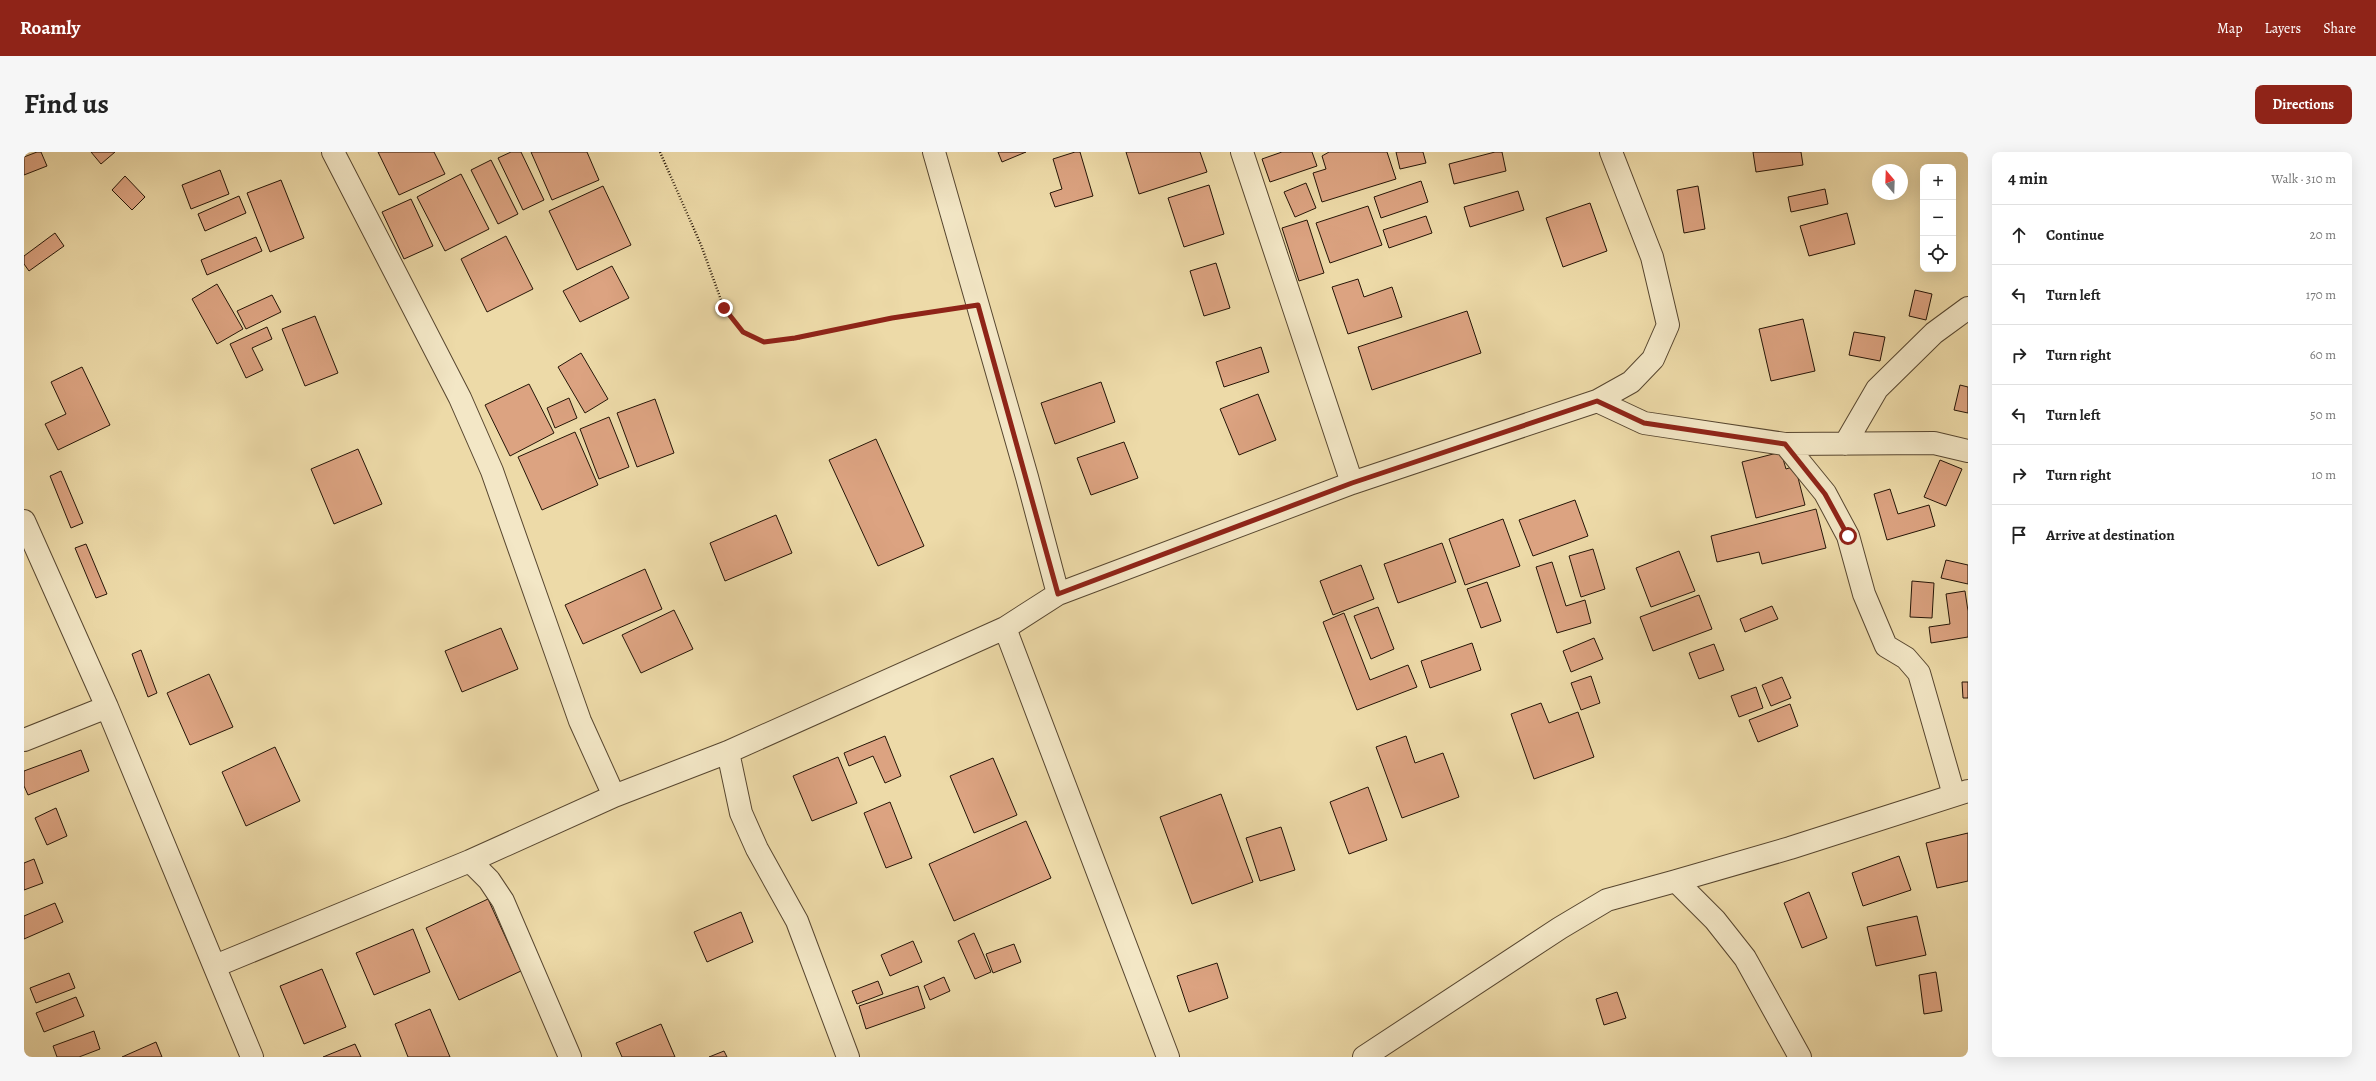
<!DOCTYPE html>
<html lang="en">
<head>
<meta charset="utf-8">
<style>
	:root { --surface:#fff; --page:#f6f6f6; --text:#222; --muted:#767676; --line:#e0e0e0; --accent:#8f2418 }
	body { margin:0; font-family:Alegreya,serif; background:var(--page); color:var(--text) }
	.controls { position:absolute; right:12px; top:12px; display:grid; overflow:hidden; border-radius:8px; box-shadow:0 4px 16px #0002 }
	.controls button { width:36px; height:36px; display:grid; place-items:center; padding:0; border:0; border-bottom:1px solid var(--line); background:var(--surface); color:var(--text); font:20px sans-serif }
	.compass { position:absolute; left:1848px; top:12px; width:36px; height:36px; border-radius:50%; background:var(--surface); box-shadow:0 4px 16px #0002; rotate:341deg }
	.stop { position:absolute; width:12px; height:12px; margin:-9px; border:3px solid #8f2418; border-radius:50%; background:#fff }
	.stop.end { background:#8f2418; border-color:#fff; box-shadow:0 1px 4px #0008 }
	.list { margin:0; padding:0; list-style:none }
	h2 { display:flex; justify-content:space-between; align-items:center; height:52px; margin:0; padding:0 16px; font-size:17px }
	h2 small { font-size:13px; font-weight:400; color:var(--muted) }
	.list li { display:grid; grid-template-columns:26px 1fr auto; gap:12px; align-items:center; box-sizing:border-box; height:60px; padding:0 16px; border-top:1px solid var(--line) }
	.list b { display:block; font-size:15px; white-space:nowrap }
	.list em { font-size:13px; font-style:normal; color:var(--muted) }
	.icon { flex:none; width:22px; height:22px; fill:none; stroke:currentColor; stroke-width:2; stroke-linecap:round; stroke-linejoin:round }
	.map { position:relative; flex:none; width:1944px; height:905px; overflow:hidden; border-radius:8px }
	header { display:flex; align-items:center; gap:24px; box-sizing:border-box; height:56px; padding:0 20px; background:var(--accent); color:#fff }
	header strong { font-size:19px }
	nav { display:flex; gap:22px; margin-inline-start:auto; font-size:14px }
	.intro { display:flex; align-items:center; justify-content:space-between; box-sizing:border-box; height:96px; padding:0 24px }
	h1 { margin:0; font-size:28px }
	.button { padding:10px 18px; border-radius:8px; background:var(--accent); color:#fff; font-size:14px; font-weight:700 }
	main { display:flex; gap:24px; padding:0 24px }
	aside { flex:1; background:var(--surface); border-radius:8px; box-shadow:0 4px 16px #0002 }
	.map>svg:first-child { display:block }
</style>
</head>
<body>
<header>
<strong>Roamly</strong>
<nav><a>Map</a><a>Layers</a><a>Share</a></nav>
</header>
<div class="intro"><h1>Find us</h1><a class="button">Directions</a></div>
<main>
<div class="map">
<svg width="1944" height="905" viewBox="0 0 1944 905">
	<rect width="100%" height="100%" fill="#eddaa8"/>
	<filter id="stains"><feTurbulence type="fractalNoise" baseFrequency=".005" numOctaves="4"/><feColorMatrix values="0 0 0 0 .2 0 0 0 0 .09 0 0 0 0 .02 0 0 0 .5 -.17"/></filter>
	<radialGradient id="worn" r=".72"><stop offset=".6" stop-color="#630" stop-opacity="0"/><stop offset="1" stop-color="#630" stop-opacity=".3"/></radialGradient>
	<path fill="#dca381" stroke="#251507" d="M13,0H17L23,14L0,23V5Z
		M67,0H91L77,12Z
		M354,0H410L421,22L375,43Z
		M487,0H497L520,48L499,58L474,6Z
		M507,0H563L575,28L528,48Z
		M974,0H1002L978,10Z
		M1051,0H1056L1069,44L1031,55L1026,41L1038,37L1029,7Z
		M1102,0H1176L1183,20L1115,42Z
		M1258,0H1288L1293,14L1246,30L1238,7Z
		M1305,0H1363L1372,27L1298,50L1289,21L1302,17L1298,4Z
		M1372,0H1399L1402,11L1376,17Z
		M1471,0H1478L1482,19L1430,32L1425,12Z
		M1729,0H1777L1779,13L1732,20Z
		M467,8L494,62L474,72L447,18Z
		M196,18L205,42L167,57L158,33Z
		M437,22L465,77L421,99L393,45Z
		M101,24L121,45L108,58L88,38Z
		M257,28L280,86L246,100L223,41Z
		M1397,29L1404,50L1357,66L1350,45Z
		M1282,31L1292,56L1271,65L1260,40Z
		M1185,33L1200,82L1160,95L1144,46Z
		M579,34L607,93L553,118L525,59Z
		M1674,34L1681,77L1660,81L1653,38Z
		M1801,37L1804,52L1767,60L1764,45Z
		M1494,39L1500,58L1446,75L1440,55Z
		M215,44L222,61L181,79L174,62Z
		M387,47L409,94L380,107L358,60Z
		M1566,51L1583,99L1539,115L1522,66Z
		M1344,54L1358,93L1306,111L1292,71Z
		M1823,61L1831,92L1785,104L1776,74Z
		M1402,64L1408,81L1365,96L1359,78Z
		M1283,68L1300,121L1275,129L1258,76Z
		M31,81L40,94L5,119L0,112V104Z
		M482,84L509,137L463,160L437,107Z
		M232,85L238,99L183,123L177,108Z
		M1192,111L1206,156L1180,164L1166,119Z
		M588,114L605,146L556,170L539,139Z
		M1334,127L1340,145L1368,135L1378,165L1324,182L1308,135Z
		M193,132L219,177L193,192L168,147Z
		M1891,138L1908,142L1902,168L1885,164Z
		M248,143L257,160L222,177L213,159Z
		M1443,159L1457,201L1348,238L1334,195Z
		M291,164L314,221L281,234L258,177Z
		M1779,167L1791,219L1747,229L1735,177Z
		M243,175L248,187L228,196L239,218L222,226L206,192Z
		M1830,180L1861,185L1856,209L1825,203Z
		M1237,195L1245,220L1200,235L1192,210Z
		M557,201L584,247L561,261L534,215Z
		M58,215L86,273L34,298L21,272L42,262L27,230Z
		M1077,230L1091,270L1031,292L1017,251Z
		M505,232L530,281L486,304L461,253Z
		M1936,233L1944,235V261L1930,258Z
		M1234,242L1252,288L1215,303L1196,257Z
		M545,246L553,266L531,276L523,256Z
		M631,247L650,301L613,315L593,261Z
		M585,265L605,315L575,327L556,277Z
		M551,280L574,333L518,358L494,305Z
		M852,287L900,394L854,414L805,308Z
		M1100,290L1114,326L1067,343L1053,306Z
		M334,297L358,352L310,372L287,317Z
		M1757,300L1762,317L1771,314L1781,353L1732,366L1718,310Z
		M1916,308L1938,317L1922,354L1900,345Z
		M37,319L59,371L47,376L26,324Z
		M1866,337L1874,362L1905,353L1911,374L1863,388L1850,342Z
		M1551,348L1564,384L1509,404L1495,368Z
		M1792,357L1802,396L1738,412L1735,400L1693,410L1687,384Z
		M752,363L768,401L701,429L686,391Z
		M1479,367L1496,414L1441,433L1425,387Z
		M1418,391L1432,430L1374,451L1360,412Z
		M62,392L83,442L72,446L51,396Z
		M1569,397L1581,437L1557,445L1545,404Z
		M1655,399L1671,439L1627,455L1612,416Z
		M1922,408L1944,413V432L1917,426Z
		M1528,410L1542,454L1561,448L1567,471L1533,481L1512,415Z
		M1337,413L1350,447L1309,463L1296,429Z
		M621,417L638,457L559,492L541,453Z
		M1888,429L1910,431L1908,466L1886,465Z
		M1463,430L1477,469L1457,476L1443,437Z
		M1941,439L1944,459V485L1907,491L1905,475L1926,472L1922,442Z
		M1675,443L1688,477L1629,499L1616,465Z
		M1748,454L1754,467L1721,480L1716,467Z
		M1354,455L1370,497L1347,507L1330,464Z
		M650,458L669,497L617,521L598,483Z
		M1320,461L1346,528L1384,513L1393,535L1333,558L1299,470Z
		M477,476L494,517L438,540L421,499Z
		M1570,486L1579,507L1547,520L1539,499Z
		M1448,491L1457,518L1406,536L1397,509Z
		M1690,492L1700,518L1675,527L1665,501Z
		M117,498L133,541L124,545L108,502Z
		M185,522L209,575L166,593L143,541Z
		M1567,524L1576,551L1557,558L1547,531Z
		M1758,525L1767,546L1747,554L1738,533Z
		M1938,530H1944V546H1939Z
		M1732,535L1739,556L1715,565L1707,544Z
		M1517,551L1525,571L1554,560L1570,605L1510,627L1487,562Z
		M1766,552L1774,574L1734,590L1725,568Z
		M861,584L877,624L861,631L849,604L825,614L820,601Z
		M1382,584L1391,611L1419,601L1435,645L1378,666L1352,595Z
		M251,595L276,649L222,674L198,620Z
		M57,598L65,619L4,643L0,634V619Z
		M814,605L833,651L788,669L769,624Z
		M969,606L993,663L950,681L926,624Z
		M1344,635L1363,688L1325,702L1306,650Z
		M1197,642L1229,730L1168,752L1136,665Z
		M866,650L888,706L862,716L840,661Z
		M32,656L43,684L23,693L11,666Z
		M1002,669L1027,726L930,769L905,712Z
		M1257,675L1271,718L1236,729L1222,686Z
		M1944,681V729L1913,736L1902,691Z
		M1875,704L1887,738L1839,754L1828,721Z
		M10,707L19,731L0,738V711Z
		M1785,740L1803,786L1778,796L1760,751Z
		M464,747L497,819L435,848L402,776Z
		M31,751L39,770L0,787V764Z
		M717,760L729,790L683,810L670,780Z
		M1893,764L1902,803L1852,814L1843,775Z
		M389,777L406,820L350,843L332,801Z
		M950,781L967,820L951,827L934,789Z
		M889,789L898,810L866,824L857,803Z
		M990,792L997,810L969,821L962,802Z
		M1193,811L1204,846L1165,860L1153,824Z
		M298,817L322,875L280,892L256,834Z
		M1912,820L1918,859L1900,862L1895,823Z
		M45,821L51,836L12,851L6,836Z
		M920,825L926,839L906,848L900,834Z
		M854,829L859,842L833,852L828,839Z
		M894,834L901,856L842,877L835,854Z
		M1593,840L1602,866L1580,873L1572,847Z
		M52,845L60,864L20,880L12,861Z
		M406,857L426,905H384L371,872Z
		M637,872L651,905H598L592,891Z
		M70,879L76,897L55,905H33L29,894Z
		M132,890L138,905H98Z
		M331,892L337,905H299Z
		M700,899L703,905H685Z"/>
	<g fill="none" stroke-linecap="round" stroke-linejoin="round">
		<g stroke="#57462f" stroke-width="24">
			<path id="street" d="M309,0L436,246L468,319L556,569L590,644
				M910,0L1003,325L1034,442
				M1218,0L1328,331
				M1573,249L1620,271L1761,292L1910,291L1944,299
				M1761,292L1801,341L1824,384L1840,442L1862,494L1882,506L1895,521L1930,643
				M1821,292L1853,237L1910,181L1944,156
				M0,369L83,555L228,905
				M981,476L1144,905
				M0,588L83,555
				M704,600L717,661L733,697L773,769L824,905
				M446,709L465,728L479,749L546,905
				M1652,729L1766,696L1944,639
				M191,814L446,709L590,644L704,600L981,476L1034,442L1328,331L1573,249L1607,230L1629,207L1644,173L1628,105L1587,0
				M1340,905L1536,776L1583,748L1652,729L1691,768L1721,806L1776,905"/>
		</g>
		<path stroke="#251507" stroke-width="2.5" stroke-dasharray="1 2" stroke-linecap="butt" d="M636,0L677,93L700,156L719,181L739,190L771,187L867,166L928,157"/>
		<use href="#street" stroke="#f3e7c6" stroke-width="22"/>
	</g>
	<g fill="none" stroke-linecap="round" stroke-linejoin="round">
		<path stroke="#8f2418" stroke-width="5" d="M700,156L719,180L740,190L771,186L868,166L954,153L1034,442L1328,331L1573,249L1620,271L1761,292L1801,342L1824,384"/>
	</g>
	<rect width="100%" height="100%" filter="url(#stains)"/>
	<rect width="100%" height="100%" fill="url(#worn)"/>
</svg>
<div class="controls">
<button>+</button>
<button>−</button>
<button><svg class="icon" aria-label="locate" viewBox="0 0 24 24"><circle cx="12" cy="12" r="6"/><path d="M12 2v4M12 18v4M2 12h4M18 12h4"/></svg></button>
</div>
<svg class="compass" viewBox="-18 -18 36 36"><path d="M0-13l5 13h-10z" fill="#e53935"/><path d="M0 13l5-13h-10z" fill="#767676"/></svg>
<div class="stop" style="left:1824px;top:384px"></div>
<div class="stop end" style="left:700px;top:156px"></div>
</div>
<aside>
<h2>4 min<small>Walk · 310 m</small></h2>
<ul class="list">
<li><svg class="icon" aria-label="ahead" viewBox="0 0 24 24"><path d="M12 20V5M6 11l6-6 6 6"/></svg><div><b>Continue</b></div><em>20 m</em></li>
<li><svg class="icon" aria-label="left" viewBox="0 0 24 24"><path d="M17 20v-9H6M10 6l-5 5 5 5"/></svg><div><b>Turn left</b></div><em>170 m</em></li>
<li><svg class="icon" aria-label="right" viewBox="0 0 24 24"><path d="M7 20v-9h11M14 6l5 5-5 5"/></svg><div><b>Turn right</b></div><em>60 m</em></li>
<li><svg class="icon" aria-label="left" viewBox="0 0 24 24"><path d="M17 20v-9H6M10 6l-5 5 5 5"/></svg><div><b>Turn left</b></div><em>50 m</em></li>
<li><svg class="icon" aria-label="right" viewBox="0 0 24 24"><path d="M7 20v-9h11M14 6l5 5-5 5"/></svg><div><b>Turn right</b></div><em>10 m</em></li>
<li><svg class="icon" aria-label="arrive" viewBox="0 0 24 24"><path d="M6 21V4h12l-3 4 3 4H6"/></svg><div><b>Arrive at destination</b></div></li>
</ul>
</aside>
</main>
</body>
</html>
